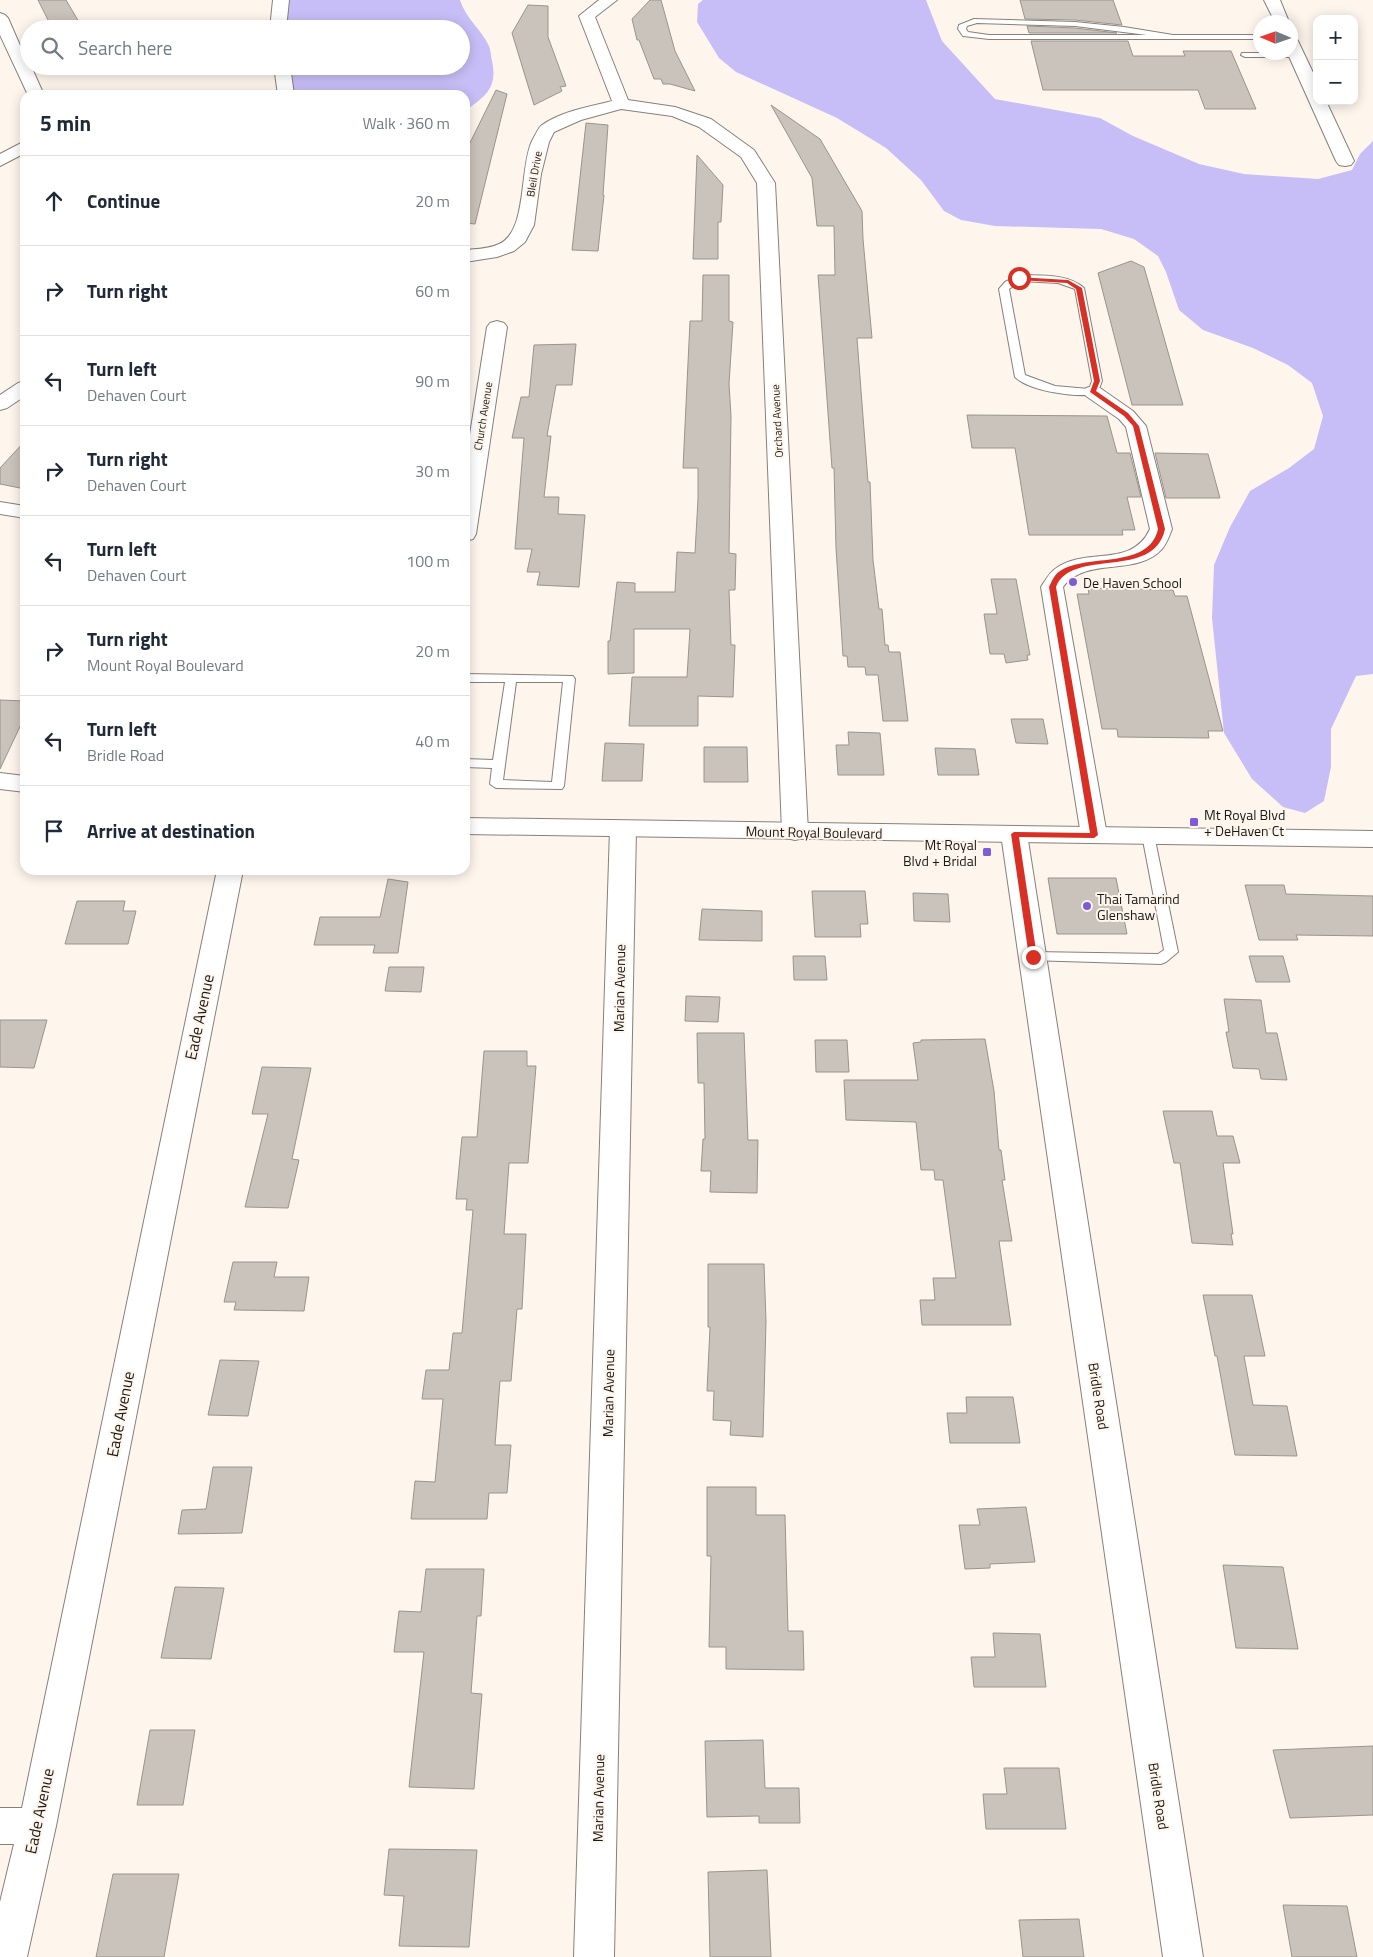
<!DOCTYPE html>
<html lang="en">
<head>
<meta charset="utf-8">
<style>
	:root { --surface:#fff; --page:#f2f2f3; --text:#1f2937; --muted:#747a83; --line:#e0e1e3 }
	body { margin:0; font-family:"Titillium Web",sans-serif; background:var(--page); color:var(--text) }
	.controls { position:absolute; right:15px; top:15px; display:grid; overflow:hidden; border-radius:10px; box-shadow:0 2px 12px #0003 }
	.controls button { width:45px; height:45px; display:grid; place-items:center; padding:0; border:0; border-bottom:1px solid var(--line); background:var(--surface); color:var(--text); font:25px sans-serif }
	.compass { position:absolute; left:1253px; top:15px; width:45px; height:45px; border-radius:50%; background:var(--surface); box-shadow:0 2px 12px #0003; rotate:272deg }
	.stop { position:absolute; width:15px; height:15px; margin:-11px; border:4px solid #d93025; border-radius:50%; background:#fff }
	.stop.end { background:#d93025; border-color:#fff; box-shadow:0 1px 5px #0008 }
	.list { margin:0; padding:0; list-style:none }
	h2 { display:flex; justify-content:space-between; align-items:center; height:65px; margin:0; padding:0 20px; font-size:21px }
	h2 small { font-size:16px; font-weight:400; color:var(--muted) }
	.list li { display:grid; grid-template-columns:32px 1fr auto; gap:15px; align-items:center; box-sizing:border-box; height:90px; padding:0 20px; border-top:1px solid var(--line) }
	.list b { display:block; font-size:19px; white-space:nowrap }
	.list p { margin:0; font-size:16px; white-space:nowrap; color:var(--muted) }
	.list em { font-size:16px; font-style:normal; color:var(--muted) }
	.icon { flex:none; width:28px; height:28px; fill:none; stroke:currentColor; stroke-width:2; stroke-linecap:round; stroke-linejoin:round }
	.map { position:relative; flex:none; width:1373px; height:1957px; overflow:hidden }
	.search { position:absolute; background:var(--surface); box-shadow:0 2px 12px #0003; left:20px; top:20px; width:450px; height:55px; display:flex; align-items:center; gap:12px; box-sizing:border-box; padding:0 18px; border-radius:28px; color:var(--muted); font-size:19px }
	.panel { position:absolute; background:var(--surface); box-shadow:0 2px 12px #0003; left:20px; top:90px; width:450px; height:785px; border-radius:15px }
	.map>svg:first-child { display:block }
</style>
</head>
<body>
<div class="map">
<svg width="1373" height="1957" viewBox="0 0 1373 1957">
	<rect width="100%" height="100%" fill="#fef6ed"/>
	<path fill="#c8bef7" d="M281,0H460C466,19 481,29 489,46C491,51 491,57 492,61C498,88 485,97 465,111V95H286L282,66H461V29H278Z
		M703,0H926L942,41L995,99L1100,118L1133,136L1199,164L1244,174L1318,179L1352,170L1360,154L1373,141V674L1356,676L1331,729V767L1324,801L1305,813L1283,807L1252,779L1224,733L1212,618L1214,565L1230,527L1250,491L1289,468L1314,449L1323,416L1312,383L1288,365L1253,348L1203,330L1179,310L1166,272L1158,256L1134,239L1101,229L995,226L961,220L944,211L921,180L886,148L837,118L736,72L719,58L697,22L698,4Z"/>
	<path fill="#cac3bb" stroke="#9b948c" d="M38,0H66L79,22L51,26Z
		M650,0H661L675,51L695,91L670,84H663L661,79H654L639,40H637L632,19Z
		M1020,0H1113L1122,25L1075,20L1025,19Z
		M528,5L548,6V37L566,86L560,87L562,91L534,105L512,33Z
		M1027,26L1075,28L1117,33H1029Z
		M1031,41H1128L1133,56H1185L1183,51H1231L1256,109H1205L1198,90H1043Z
		M496,90L507,94L475,224L465,223V153Z
		M771,105L820,139L862,211L863,239L872,338H857L868,482H870L873,560L879,609H882L885,645H888L889,652H900L908,721H883L878,675H866L865,667H848L847,656H843L836,548L834,468H832L818,275H835L834,226H817L812,178Z
		M586,123L608,125L603,195H604L598,251L572,250Z
		M697,155L723,185L721,222H718V259H693Z
		M1131,261L1144,267L1183,405H1132L1098,273Z
		M703,275H729V321L733,322L729,384L731,416L729,553L736,554L735,590H729L731,645H735L733,697L698,696V726H629L632,677H687L690,629H634V673L608,674V641H610L617,582L635,583V592H675L677,552L695,553L698,499V468H683L690,321H702Z
		M576,344L572,385H556L547,436H551L544,497H559L558,514L585,515L579,587L537,585L540,572H527L532,549H515L524,438H512L521,397H529L534,345Z
		M967,415L1107,416L1117,453H1130L1141,497H1127L1135,530H1122L1123,535H1029L1015,448H972Z
		M25,441V489L0,484V468Z
		M1155,453L1208,454L1220,498H1166Z
		M991,579H1016L1030,655H1027L1028,660L1006,663L1004,654H990L984,614H997Z
		M1088,588L1173,590L1175,596H1187L1223,731H1208L1209,738L1118,737L1117,729H1102L1077,594H1089Z
		M0,700L25,701V716L0,769Z
		M1011,719H1043L1048,744L1016,743Z
		M848,732L880,733L884,775H838L836,745H849Z
		M605,743L644,744L642,781H602Z
		M704,747H747L748,782H704Z
		M935,748L975,749L979,775H938Z
		M1048,878H1116L1127,934H1057Z
		M388,879L408,882L398,953H373L375,945H314L320,917H380Z
		M1245,885H1284L1286,894L1373,896V936L1296,935L1298,940H1259Z
		M812,891H865L868,924H860L861,937H815Z
		M913,893L948,894L950,922L914,921Z
		M77,901H125L123,911H136L128,944H65Z
		M702,909L762,911V941L699,940Z
		M793,956H825L827,980H794Z
		M1249,956H1283L1290,982H1256Z
		M389,967H424L421,992L385,991Z
		M686,996L720,997L718,1022L685,1021Z
		M1224,999L1261,1000L1266,1033H1277L1287,1080L1261,1079L1259,1069L1233,1068L1226,1032H1229Z
		M0,1020H47L34,1068L0,1067Z
		M697,1033H744L748,1140H758L757,1193L710,1192L711,1171H701L703,1139H705L704,1083H698Z
		M985,1039L994,1091L999,1150H1001L1005,1180H1002L1012,1241H999L1011,1325H922L920,1300H935L933,1278H956L943,1180H935L934,1170H921L916,1122L846,1120L844,1080H918L913,1043L921,1042V1040Z
		M815,1040H847L849,1072H816Z
		M484,1051H527V1066H536L528,1163H509L504,1234H526L522,1309H517L511,1381H500L495,1445H511L507,1493H489L487,1519H411L415,1481L435,1482L443,1399H422L426,1370H449L453,1333H462L473,1210H466L467,1199H456L462,1137H477Z
		M262,1067L311,1068L292,1159L299,1160L288,1208L245,1207L268,1114H252Z
		M1163,1111H1212L1217,1136H1233L1240,1163H1223L1233,1234H1231L1233,1245L1192,1243L1180,1163H1174Z
		M233,1262H277L274,1277H309L304,1311L234,1310L236,1302H224Z
		M708,1264H764L766,1321L763,1437L730,1435L731,1421L713,1420L714,1391H707L710,1327H708Z
		M1203,1295H1252L1265,1356H1244L1253,1405L1287,1406L1297,1456L1235,1455L1217,1356H1215Z
		M220,1360L259,1361L248,1416L208,1415Z
		M966,1397H1013L1020,1443H950L947,1413H967Z
		M213,1467H252L242,1533L178,1534L182,1510L206,1509Z
		M707,1487H756V1515H785L788,1631H803L804,1670L726,1669V1647H709L711,1556H707Z
		M1026,1507L1035,1562L990,1564V1568L965,1569L959,1525H980L977,1509Z
		M1223,1565L1283,1567L1298,1649L1236,1648Z
		M426,1569H484L481,1616H477L471,1693L482,1694L474,1789L409,1787L424,1652H394L399,1611L421,1612Z
		M175,1587L224,1588L211,1659L161,1658Z
		M993,1633L1040,1634L1046,1687H974L971,1657H995Z
		M150,1730H195L183,1805H137Z
		M763,1740L765,1788H799L800,1823H759V1816L707,1817L705,1741Z
		M1373,1746V1815L1290,1818L1273,1750Z
		M1004,1768H1059L1066,1829H986L983,1794H1007Z
		M389,1849L477,1850L469,1947L399,1946L404,1896L384,1895Z
		M767,1870L771,1957H710L708,1872Z
		M113,1874H179L164,1957H96Z
		M1283,1905L1347,1906L1357,1957H1292Z
		M1079,1919L1084,1957H1023L1019,1920Z"/>
	<g fill="none" stroke-linecap="round" stroke-linejoin="round">
		<g stroke="#878079" stroke-width="2">
			<path id="lane" d="M974,19L1075,22L1124,27L1173,35H1260V39H989L963,36L958,29L959,25ZM977,23L1075,26L1147,35H989L968,32L966,29L967,26Z
				M1242,53H1297L1301,55L1297,57H1245L1241,55Z
				M1019,275C1039,276 1068,273 1084,288L1102,381L1097,394C1077,398 1029,391 1015,377L999,289L1005,282ZM1021,281L1058,283L1075,289L1092,381L1089,389L1055,386L1025,375L1009,289Z
				M465,674L573,676L575,679L564,786L562,789L496,788L490,784L492,768L465,767V759L493,760L505,682H465ZM516,682H563L552,782L503,780Z
				M1148,831L1154,835L1178,952L1166,962L1161,964L1028,960L1026,957L1028,954L1033,952L1158,954L1164,950L1142,835Z"/>
		</g>
		<g stroke="#878079" stroke-width="2">
			<path id="street" d="M273,0H289L286,29H270Z
				M599,0H617L595,17L628,100L675,107L711,119L754,150L775,183L808,832L804,838L795,840L786,838L782,832L757,183L741,157L699,127L672,116L621,109L581,120L554,132L549,142L541,174L534,225L525,242L514,251L497,257L465,262V250C477,249 488,249 499,244C528,231 519,168 532,141C535,136 538,128 542,125C562,111 589,107 612,101L579,16Z
				M1264,0H1280L1289,22H1275Z
				M0,13L5,15L8,18L29,66H31L44,95H28L0,35Z
				M1290,36L1296,38L1298,41L1317,81V101H1326L1354,161L1351,165L1345,166L1339,165L1336,161L1287,52H1290Z
				M274,66H290L294,95H278Z
				M25,141V153L0,166V154Z
				M497,321L504,323L507,327L476,534L473,539L465,541V466L487,327L490,323Z
				M25,381V396L7,408L0,410V395L18,383Z
				M1093,386L1100,388L1133,411L1146,426L1172,529C1169,536 1167,544 1161,550C1135,577 1086,556 1063,587L1107,835L1103,841L1094,843L1085,841L1081,835L1041,587C1045,581 1049,573 1055,569C1086,546 1132,569 1150,529L1126,427L1119,419L1086,396L1083,392L1086,388Z
				M0,502L25,506V518L0,514Z
				M623,821L632,823L636,829L614,1957H574L610,829L614,823Z
				M1014,826L1023,828L1027,834L1203,1957H1163L1001,834L1005,828Z
				M217,870H243L56,1826L27,1957H0V1902L14,1844H0V1808H22Z"/>
		</g>
		<g stroke="#878079" stroke-width="2">
			<path id="secondary" d="M0,773L25,776V792L0,789Z
				M465,818L1373,831V847L465,834Z"/>
		</g>
		<use href="#lane" fill="#fff" fill-rule="evenodd"/>
		<use href="#street" fill="#fff" fill-rule="evenodd"/>
		<use href="#secondary" fill="#fff" fill-rule="evenodd"/>
	</g>
	<path fill="#d93025" d="M1017,277L1068,280L1082,288L1100,381L1096,391L1128,413L1139,426L1165,529C1154,581 1072,547 1056,587L1098,835L1094,838L1019,837L1037,957L1033,960L1029,957L1011,834L1014,832L1090,833L1049,587C1052,581 1054,575 1060,571C1087,553 1149,570 1158,529L1133,426L1124,416L1090,392L1094,381L1076,289L1067,283L1019,280Z"/>
	<g fill="#7f5cd6" stroke="#fef6ed" stroke-width="2">
		<circle cx="1073" cy="582" r="5"/>
		<rect x="1189" y="817" width="10" height="10" rx="2.5"/>
		<rect x="982" y="847" width="10" height="10" rx="2.5"/>
		<circle cx="1087" cy="906" r="5"/>
	</g>
	<g text-anchor="middle" dominant-baseline="central" stroke-width="4" stroke-linejoin="round" paint-order="stroke">
		<g font-size="11" fill="#1b1815" stroke="#fef6ed">
			<text transform="translate(534 174) rotate(-80)">Bleil Drive</text>
			<text transform="translate(483 416) rotate(-81)">Church Avenue</text>
			<text transform="translate(777 421) rotate(-93)">Orchard Avenue</text>
		</g>
		<g font-size="14" fill="#1b1815" stroke="#fef6ed" text-anchor="start">
			<text x="1083" y="582">De Haven School</text>
			<text x="1204" y="814">Mt Royal Blvd<tspan x="1204" dy="16">+ DeHaven Ct</tspan></text>
			<text x="977" y="844" text-anchor="end">Mt Royal<tspan x="977" dy="16">Blvd + Bridal</tspan></text>
			<text x="1097" y="898">Thai Tamarind<tspan x="1097" dy="16">Glenshaw</tspan></text>
		</g>
		<g font-size="14" fill="#1b1815" stroke="#fef6ed">
			<text transform="translate(814 832) rotate(1)">Mount Royal Boulevard</text>
			<text transform="translate(619 988) rotate(-89)">Marian Avenue</text>
			<text transform="translate(608 1393) rotate(-89)">Marian Avenue</text>
			<text transform="translate(1099 1396) rotate(81)">Bridle Road</text>
			<text transform="translate(1159 1796) rotate(81)">Bridle Road</text>
			<text transform="translate(598 1798) rotate(-89)">Marian Avenue</text>
		</g>
		<g font-size="16" fill="#1b1815" stroke="#fef6ed">
			<text transform="translate(199 1017) rotate(-78)">Eade Avenue</text>
			<text transform="translate(120 1414) rotate(-79)">Eade Avenue</text>
			<text transform="translate(39 1811) rotate(-78)">Eade Avenue</text>
		</g>
	</g>
</svg>
<div class="controls">
<button>+</button>
<button>−</button>
</div>
<svg class="compass" viewBox="-18 -18 36 36"><path d="M0-13l5 13h-10z" fill="#e53935"/><path d="M0 13l5-13h-10z" fill="#747a83"/></svg>
<div class="stop" style="left:1019px;top:278px"></div>
<div class="stop end" style="left:1033px;top:957px"></div>
<div class="search"><svg class="icon" aria-label="search" viewBox="0 0 24 24"><circle cx="10" cy="10" r="6"/><path d="M15 15l6 6"/></svg>Search here</div>
<section class="panel">
<h2>5 min<small>Walk · 360 m</small></h2>
<ul class="list">
<li><svg class="icon" aria-label="ahead" viewBox="0 0 24 24"><path d="M12 20V5M6 11l6-6 6 6"/></svg><div><b>Continue</b></div><em>20 m</em></li>
<li><svg class="icon" aria-label="right" viewBox="0 0 24 24"><path d="M7 20v-9h11M14 6l5 5-5 5"/></svg><div><b>Turn right</b></div><em>60 m</em></li>
<li><svg class="icon" aria-label="left" viewBox="0 0 24 24"><path d="M17 20v-9H6M10 6l-5 5 5 5"/></svg><div><b>Turn left</b><p>Dehaven Court</p></div><em>90 m</em></li>
<li><svg class="icon" aria-label="right" viewBox="0 0 24 24"><path d="M7 20v-9h11M14 6l5 5-5 5"/></svg><div><b>Turn right</b><p>Dehaven Court</p></div><em>30 m</em></li>
<li><svg class="icon" aria-label="left" viewBox="0 0 24 24"><path d="M17 20v-9H6M10 6l-5 5 5 5"/></svg><div><b>Turn left</b><p>Dehaven Court</p></div><em>100 m</em></li>
<li><svg class="icon" aria-label="right" viewBox="0 0 24 24"><path d="M7 20v-9h11M14 6l5 5-5 5"/></svg><div><b>Turn right</b><p>Mount Royal Boulevard</p></div><em>20 m</em></li>
<li><svg class="icon" aria-label="left" viewBox="0 0 24 24"><path d="M17 20v-9H6M10 6l-5 5 5 5"/></svg><div><b>Turn left</b><p>Bridle Road</p></div><em>40 m</em></li>
<li><svg class="icon" aria-label="arrive" viewBox="0 0 24 24"><path d="M6 21V4h12l-3 4 3 4H6"/></svg><div><b>Arrive at destination</b></div></li>
</ul>
</section>
</div>
</body>
</html>
